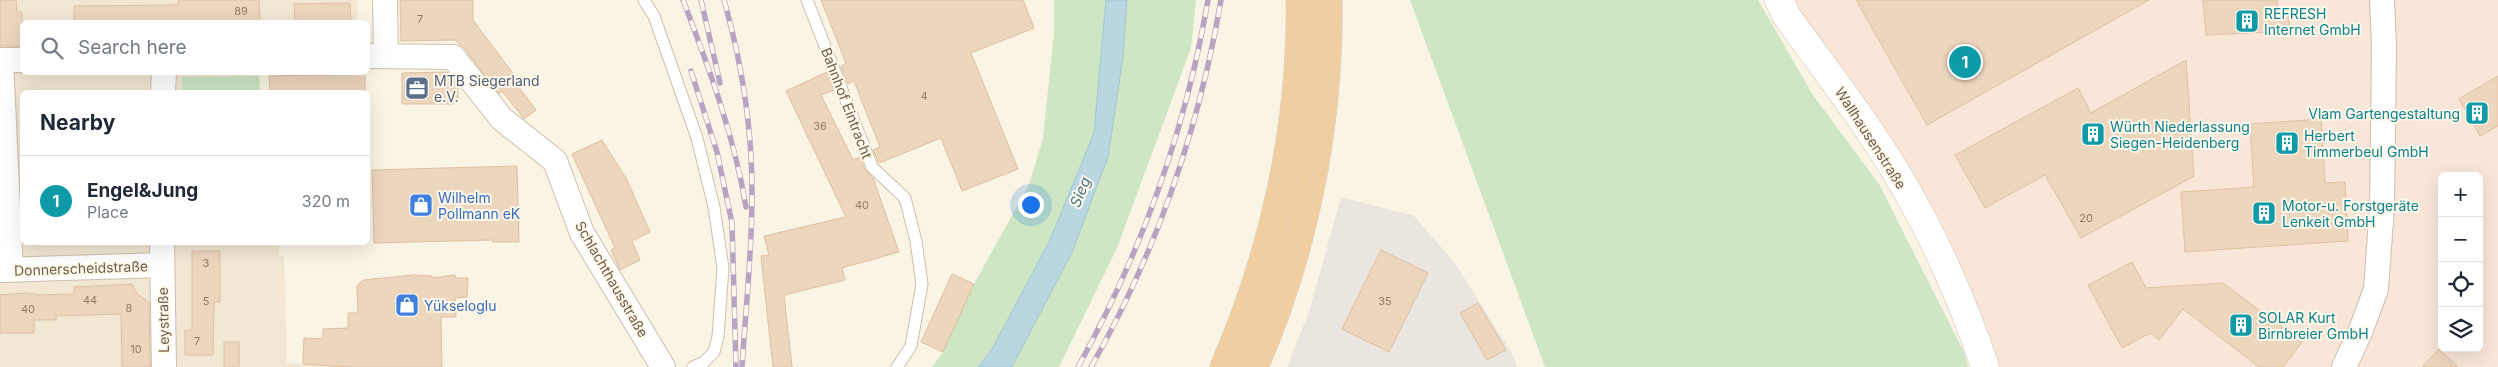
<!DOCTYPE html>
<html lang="en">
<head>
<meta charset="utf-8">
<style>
	:root { --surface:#fff; --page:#f6f6f7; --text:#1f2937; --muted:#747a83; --line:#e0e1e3; --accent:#735144 }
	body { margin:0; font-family:Inter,sans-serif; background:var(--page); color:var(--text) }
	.controls { position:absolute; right:15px; bottom:15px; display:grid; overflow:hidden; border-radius:8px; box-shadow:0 5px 20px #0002 }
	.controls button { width:45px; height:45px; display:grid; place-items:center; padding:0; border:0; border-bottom:1px solid var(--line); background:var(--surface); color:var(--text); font:25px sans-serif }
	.you { position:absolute; left:1030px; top:204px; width:18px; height:18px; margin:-12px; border:4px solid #fff; border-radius:50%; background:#1a73e8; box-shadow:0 0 0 8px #1a73e833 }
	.badge { display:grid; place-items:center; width:32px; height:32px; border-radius:50%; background:var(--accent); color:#fff; font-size:16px; font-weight:700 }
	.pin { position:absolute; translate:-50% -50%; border:2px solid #fff; box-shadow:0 1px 5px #0006 }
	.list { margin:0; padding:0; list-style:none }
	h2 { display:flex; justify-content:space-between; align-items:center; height:65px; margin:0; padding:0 20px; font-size:21px }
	h2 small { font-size:16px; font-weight:400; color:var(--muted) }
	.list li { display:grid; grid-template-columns:32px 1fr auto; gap:15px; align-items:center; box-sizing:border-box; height:90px; padding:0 20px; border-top:1px solid var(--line) }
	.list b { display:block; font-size:19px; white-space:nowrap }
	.list p { margin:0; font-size:16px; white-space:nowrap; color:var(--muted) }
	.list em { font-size:16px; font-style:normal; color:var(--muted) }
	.icon { flex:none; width:28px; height:28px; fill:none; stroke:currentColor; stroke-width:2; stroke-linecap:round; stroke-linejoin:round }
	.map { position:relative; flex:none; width:2498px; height:367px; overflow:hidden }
	.search { position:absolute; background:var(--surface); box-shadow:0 5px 20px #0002; left:20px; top:20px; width:350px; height:55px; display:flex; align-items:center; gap:12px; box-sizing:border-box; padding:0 18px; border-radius:8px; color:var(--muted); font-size:19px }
	.panel { position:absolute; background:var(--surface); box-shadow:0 5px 20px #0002; left:20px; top:90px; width:350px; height:155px; border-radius:8px }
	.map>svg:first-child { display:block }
</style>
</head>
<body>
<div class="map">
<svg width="2498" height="367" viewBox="0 0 2498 367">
	<rect width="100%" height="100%" fill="#faf4e4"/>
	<path fill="#f1e7d3" d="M0,0H357V22H22V72L266,73L259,76L182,77V92H22V242L279,243V256H284L287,363L350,367H0Z"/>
	<path fill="#f9e6d9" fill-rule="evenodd" d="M1794,0H2498V367H1991L1914,178ZM2442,176H2479V348H2442Z"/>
	<path fill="#eae5de" d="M1341,197L1414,216L1455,263L1511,352L1517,367H1287L1309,312Z"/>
	<path fill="#cee6c4" d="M1054,0H1106L1094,133L1050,240L992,349L978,367H932L943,352L974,284L1029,185L1043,138L1054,33Z
		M1127,0H1196L1191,48L1117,248L1059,367H1012L1072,252L1108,157L1123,57Z
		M1410,0H1758L1813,95L1879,184L1965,354L1968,367H1545Z
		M259,76L260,90H269L270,92H182V77Z"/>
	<path fill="#bad7e1" stroke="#a2c5d2" d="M1106,0H1127L1123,57L1108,157L1072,252L1012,367H978L992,349L1050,240L1094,133Z"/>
	<path fill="#edd6be" stroke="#debfa0" d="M0,0H16L17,12H22V46H0Z
		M178,0H259L260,22H74V6L178,5Z
		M400,0H473V20L518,80L515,82L536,110L524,119L502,91L499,94L464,48L455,40L401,41Z
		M821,0H1023L1034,28L971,53L1018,169L962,191L941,138L879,163L873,150L880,147L854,81L848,84L841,66L846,63Z
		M1856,0H2149L1927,125Z
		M2203,0H2277L2278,11H2288L2290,31L2206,35Z
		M350,3L351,22H295L294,4Z
		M2186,60L2194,176L2081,238L2045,175L1985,208L1955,155L2078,88L2091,113Z
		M447,72L458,85V101H454V104H402V73Z
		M827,72L834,90L821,95L853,160L860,157L865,170L873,178L899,252L842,268L845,280L784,295L792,367H773L761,256L769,255L764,236L846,217L786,91Z
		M365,74V92H270L269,76Z
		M2498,76V126L2480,136L2459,99Z
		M2321,119L2325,183L2345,182L2348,241L2185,252L2181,192L2254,187L2250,124Z
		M602,140L627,180L650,232L632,241L640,260L620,270L611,250L615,248L572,154Z
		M517,166L519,242H493L492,240L374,243L372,170Z
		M1381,250L1428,273L1389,352L1342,329Z
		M192,251H220V302H214L213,355H185V330H192Z
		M2132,262L2146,288L2223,283L2302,342L2283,367H2259L2183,309L2159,340L2150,333L2122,348L2088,285Z
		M952,274L974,284L943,352L921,342Z
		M414,275L432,276V278L455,275V278H468L467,297L455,298L456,317H441L442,367H350L303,364L304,338L323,339V329L348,328V313H358L357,286L363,280Z
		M132,284L137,294L149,302L150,367H122L121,314L56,316V320H34V333H0V295L25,293L43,295L74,294V287Z
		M1478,303L1506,350L1487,360L1460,313Z
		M224,342H239V367H224Z
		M2439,349L2458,367H2422Z"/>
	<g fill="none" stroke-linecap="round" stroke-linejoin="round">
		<g stroke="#ccbfae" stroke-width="13">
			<path id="service" d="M644,0L654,16L697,138L714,207L723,268L718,337L714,352L704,362L693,367
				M807,0L872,167L905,198L916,241L922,284L911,346L897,367"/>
		</g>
		<g stroke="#ccbfae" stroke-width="26">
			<path id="minor" d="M385,0L386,56
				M368,56L453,57L502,119L555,161L582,233L663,367
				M0,60H22
				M1,60L11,270
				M163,92L164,72
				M162,242L164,367
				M0,270L162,265
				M2344,367L2361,330L2376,289L2382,207L2384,45L2382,0"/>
		</g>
		<g stroke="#ccbfae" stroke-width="29">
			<path id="tertiary" d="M1779,0L1786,15C1823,67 1864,119 1897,174C1932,232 1964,303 1985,367"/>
		</g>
		<g stroke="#dad5d0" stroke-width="29">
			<path id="trunk" d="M1224,367C1274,253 1302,125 1300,0
				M1254,367C1304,253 1330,124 1328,0"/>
		</g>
		<use href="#service" stroke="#fff" stroke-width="11"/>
		<use href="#minor" stroke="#fff" stroke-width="24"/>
		<use href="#tertiary" stroke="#fff" stroke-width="28"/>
		<use href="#trunk" stroke="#f1cea1" stroke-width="28"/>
		<g stroke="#b8a4c2" stroke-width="5.5">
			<path id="rail" d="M683,0C709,68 734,135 746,207
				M701,0L720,83
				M724,0C736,43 745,86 749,131C757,209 747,289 742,367
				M691,71L717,152L732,223L736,367
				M1078,367C1141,253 1186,129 1208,0
				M1091,367C1156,253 1199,129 1221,0"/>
		</g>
		<use href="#rail" stroke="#fdf8ea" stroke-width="4" stroke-dasharray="11" stroke-linecap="butt"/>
	</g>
	<defs>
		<g id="building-square" transform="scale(1.25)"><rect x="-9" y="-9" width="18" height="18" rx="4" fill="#0f9aa8" stroke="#fdf8ea"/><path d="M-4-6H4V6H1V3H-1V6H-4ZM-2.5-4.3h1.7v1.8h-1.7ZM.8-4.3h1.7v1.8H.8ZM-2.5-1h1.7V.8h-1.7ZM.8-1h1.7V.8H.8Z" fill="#fff"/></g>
		<g id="office-square" transform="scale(1.25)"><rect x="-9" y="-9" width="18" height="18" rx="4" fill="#5c6f8a" stroke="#fdf8ea"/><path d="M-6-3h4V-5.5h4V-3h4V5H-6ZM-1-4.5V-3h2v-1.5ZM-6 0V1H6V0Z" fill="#fff"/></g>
		<g id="shop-square" transform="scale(1.25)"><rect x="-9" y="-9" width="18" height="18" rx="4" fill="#3f7fe0" stroke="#fdf8ea"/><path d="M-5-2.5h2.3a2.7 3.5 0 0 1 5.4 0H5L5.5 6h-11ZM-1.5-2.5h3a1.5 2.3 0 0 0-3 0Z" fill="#fff"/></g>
	</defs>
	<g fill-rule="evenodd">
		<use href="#building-square" x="2247" y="21"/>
		<use href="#office-square" x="417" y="88"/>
		<use href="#building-square" x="2477" y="113"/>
		<use href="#building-square" x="2093" y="134"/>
		<use href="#building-square" x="2287" y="143"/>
		<use href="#shop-square" x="421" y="205"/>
		<use href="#building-square" x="2264" y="213"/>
		<use href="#shop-square" x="407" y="305"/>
		<use href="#building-square" x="2241" y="325"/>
	</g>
	<g text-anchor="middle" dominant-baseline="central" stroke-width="4" stroke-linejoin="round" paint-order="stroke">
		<g font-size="11" fill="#8f7b68">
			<text x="241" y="11">89</text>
			<text x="420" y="19">7</text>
			<text x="924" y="96">4</text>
			<text x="820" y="126">36</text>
			<text x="862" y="205">40</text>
			<text x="2086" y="218">20</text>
			<text x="206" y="263">3</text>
			<text x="90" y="300">44</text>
			<text x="206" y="301">5</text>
			<text x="1385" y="301">35</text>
			<text x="129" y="308">8</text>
			<text x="28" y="309">40</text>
			<text x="197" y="341">7</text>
			<text x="136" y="349">10</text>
		</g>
		<g font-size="14" fill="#0d838f" stroke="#fdf8ea" text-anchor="start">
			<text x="2264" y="13">REFRESH<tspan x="2264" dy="16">Internet GmbH</tspan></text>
			<text x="2460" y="113" text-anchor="end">Vlam Gartengestaltung</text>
			<text x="2110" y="126">Würth Niederlassung<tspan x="2110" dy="16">Siegen-Heidenberg</tspan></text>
			<text x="2304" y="135">Herbert<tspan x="2304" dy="16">Timmerbeul GmbH</tspan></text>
			<text x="2282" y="205">Motor-u. Forstgeräte<tspan x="2282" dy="16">Lenkeit GmbH</tspan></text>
			<text x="2258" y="317">SOLAR Kurt<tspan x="2258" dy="16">Birnbreier GmbH</tspan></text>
		</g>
		<g font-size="14" fill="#4e5e75" stroke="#fdf8ea" text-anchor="start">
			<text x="434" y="80">MTB Siegerland<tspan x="434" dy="16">e.V.</tspan></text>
		</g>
		<g font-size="14" fill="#705d4c" stroke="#fdf8ea">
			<text transform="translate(847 103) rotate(69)">Bahnhof Eintracht</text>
			<text transform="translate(1871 138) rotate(57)">Wallhausenstraße</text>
			<text transform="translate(81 268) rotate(-2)">Donnerscheidstraße</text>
			<text transform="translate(612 279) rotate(60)">Schlachthausstraße</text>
			<text transform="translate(163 320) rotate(-91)">Leystraße</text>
		</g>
		<g font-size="14" fill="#366cbe" stroke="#fdf8ea" text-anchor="start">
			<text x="438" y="197">Wilhelm<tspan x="438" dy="16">Pollmann eK</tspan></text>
			<text x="424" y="305">Yükseloglu</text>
		</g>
		<g font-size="15" font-style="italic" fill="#4c7788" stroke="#fdf8ea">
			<text transform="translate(1080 192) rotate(-68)">Sieg</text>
		</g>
	</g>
</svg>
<div class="controls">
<button>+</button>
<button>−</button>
<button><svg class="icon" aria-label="locate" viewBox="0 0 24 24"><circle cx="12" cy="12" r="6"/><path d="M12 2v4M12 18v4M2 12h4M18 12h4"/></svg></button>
<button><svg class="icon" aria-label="layers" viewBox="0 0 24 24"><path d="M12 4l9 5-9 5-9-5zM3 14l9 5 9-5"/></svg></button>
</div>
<div class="you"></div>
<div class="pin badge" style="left:1965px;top:62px;background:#0f9aa8">1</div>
<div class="search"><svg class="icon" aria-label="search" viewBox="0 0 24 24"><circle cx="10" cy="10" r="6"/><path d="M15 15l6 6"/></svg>Search here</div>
<section class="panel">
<h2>Nearby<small></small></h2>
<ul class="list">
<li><span class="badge" style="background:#0f9aa8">1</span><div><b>Engel&amp;Jung</b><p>Place</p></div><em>320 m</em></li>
</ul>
</section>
</div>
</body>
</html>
